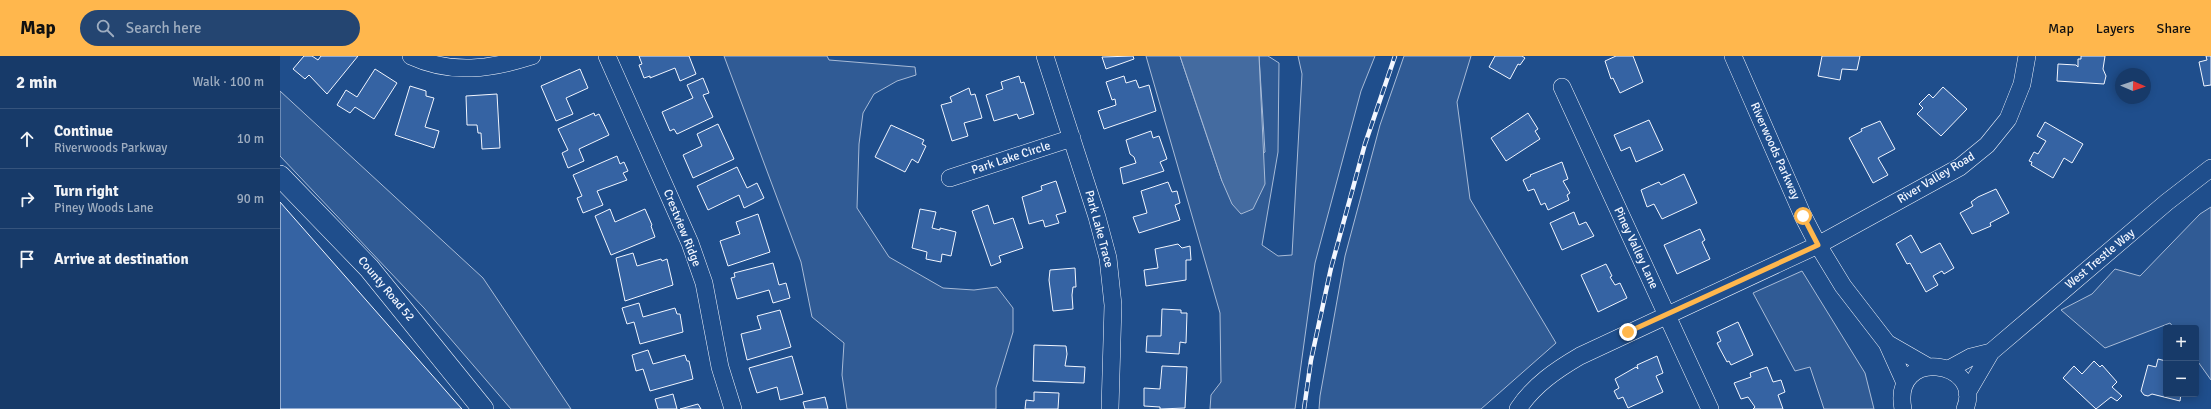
<!DOCTYPE html>
<html lang="en">
<head>
<meta charset="utf-8">
<style>
	:root { --surface:#173a69; --page:#244571; --text:#f1f3f6; --muted:#9eadc0; --line:#36547d; --accent:#ffb74d }
	body { margin:0; font-family:Signika,sans-serif; background:var(--page); color:var(--text) }
	.controls { position:absolute; right:12px; bottom:12px; display:grid; overflow:hidden; border-radius:4px; box-shadow:0 2px 10px #0003 }
	.controls button { width:36px; height:36px; display:grid; place-items:center; padding:0; border:0; border-bottom:1px solid var(--line); background:var(--surface); color:var(--text); font:20px sans-serif }
	.compass { position:absolute; left:1835px; top:12px; width:36px; height:36px; border-radius:50%; background:var(--surface); box-shadow:0 2px 10px #0003; rotate:92deg }
	.stop { position:absolute; width:12px; height:12px; margin:-9px; border:3px solid #ffb74d; border-radius:50%; background:#fff }
	.stop.end { background:#ffb74d; border-color:#fff; box-shadow:0 1px 4px #0008 }
	.list { margin:0; padding:0; list-style:none }
	h2 { display:flex; justify-content:space-between; align-items:center; height:52px; margin:0; padding:0 16px; font-size:17px }
	h2 small { font-size:13px; font-weight:400; color:var(--muted) }
	.list li { display:grid; grid-template-columns:26px 1fr auto; gap:12px; align-items:center; box-sizing:border-box; height:60px; padding:0 16px; border-top:1px solid var(--line) }
	.list b { display:block; font-size:15px; white-space:nowrap }
	.list p { margin:0; font-size:13px; white-space:nowrap; color:var(--muted) }
	.list em { font-size:13px; font-style:normal; color:var(--muted) }
	.icon { flex:none; width:22px; height:22px; fill:none; stroke:currentColor; stroke-width:2; stroke-linecap:round; stroke-linejoin:round }
	.map { position:relative; flex:none; width:1931px; height:353px; overflow:hidden }
	header { display:flex; align-items:center; gap:24px; box-sizing:border-box; height:56px; padding:0 20px; background:var(--accent); color:#111 }
	header strong { font-size:19px }
	nav { display:flex; gap:22px; margin-inline-start:auto; font-size:14px }
	.search { width:280px; height:36px; background:var(--page); display:flex; align-items:center; gap:10px; box-sizing:border-box; padding:0 14px; border-radius:22px; color:var(--muted); font-size:15px }
	main { display:flex }
	aside { flex:1; background:var(--surface) }
	.map>svg:first-child { display:block }
</style>
</head>
<body>
<header>
<strong>Map</strong>
<div class="search"><svg class="icon" aria-label="search" viewBox="0 0 24 24"><circle cx="10" cy="10" r="6"/><path d="M15 15l6 6"/></svg>Search here</div>
<nav><a>Map</a><a>Layers</a><a>Share</a></nav>
</header>
<main>
<aside>
<h2>2 min<small>Walk · 100 m</small></h2>
<ul class="list">
<li><svg class="icon" aria-label="ahead" viewBox="0 0 24 24"><path d="M12 20V5M6 11l6-6 6 6"/></svg><div><b>Continue</b><p>Riverwoods Parkway</p></div><em>10 m</em></li>
<li><svg class="icon" aria-label="right" viewBox="0 0 24 24"><path d="M7 20v-9h11M14 6l5 5-5 5"/></svg><div><b>Turn right</b><p>Piney Woods Lane</p></div><em>90 m</em></li>
<li><svg class="icon" aria-label="arrive" viewBox="0 0 24 24"><path d="M6 21V4h12l-3 4 3 4H6"/></svg><div><b>Arrive at destination</b></div></li>
</ul>
</aside>
<div class="map">
<svg width="1931" height="353" viewBox="0 0 1931 353">
	<rect width="100%" height="100%" fill="#1f4e8c"/>
	<path fill="#305b95" stroke="#a8bbd7" d="M444,0H547L549,4L635,11L636,19L617,25L594,38L583,57L579,88L577,152L609,201L663,232L694,234L717,231L733,252V276L716,332V353H567L562,319L564,287L532,261L521,206Z
		M866,0H900L942,125L985,96L979,0H988L999,7L998,96L982,189L998,200L1012,199L1022,18L1018,0H1095L1081,35L1035,207L1015,353H930L931,339L941,326L940,257Z
		M1124,0H1191L1177,46L1190,143L1276,287L1201,353H1039L1040,340L1065,200L1100,69Z
		M0,35L203,222L291,353H231L144,252L0,100Z
		M1931,151V324L1916,303V272H1894L1890,267L1825,292L1781,254L1812,238L1835,213L1860,220L1920,158Z
		M1522,215L1585,317L1594,353H1544L1530,311L1515,315L1473,237Z"/>
	<path fill="#446ba0" stroke="#a8bbd7" d="M900,0H979L985,128L973,153L961,158L952,148L942,125Z"/>
	<path fill="#3563a3" stroke="#f2f6ff" d="M24,0H32L38,4L41,0H78L47,38L29,19L25,23L13,13Z
		M359,0H409L416,18L400,25L395,12L370,22V20L364,22L359,9L362,8Z
		M853,0L854,3L826,13L822,1Z
		M1215,0H1242L1245,2L1240,9L1238,8L1230,23L1209,11Z
		M1336,0H1353L1363,26L1340,37L1333,22L1331,23L1325,5Z
		M1542,0H1580L1577,14L1562,13L1560,24L1538,20Z
		M1801,0H1825L1823,13L1826,20L1824,28L1777,25L1778,8L1796,9L1798,11V3H1801Z
		M1926,0H1931V29L1924,30L1919,6L1927,4Z
		M95,13L117,27L94,63L75,51L70,57L57,49L66,34L77,41Z
		M300,13L308,32L286,42L293,58L276,65L261,30Z
		M739,20L741,27L744,26L754,58L739,63L737,58L714,65L706,39L723,33L721,26Z
		M844,20L846,27L856,24L859,32L869,29L876,55L824,73L818,55L836,49L835,43L832,44L826,26Z
		M423,22L429,37L423,39L433,61L397,78L394,73L390,75L382,56L413,42L407,29Z
		M130,30L146,35V40L154,42L145,71L159,75L154,92L115,79Z
		M1663,31L1687,53L1661,80L1637,58L1643,52L1639,48L1649,38L1653,42Z
		M689,32L691,39L695,38L702,62L684,67L688,80L672,85L661,49L672,46L670,41Z
		M217,38L220,92L202,93L201,77H198L197,69H187L186,40Z
		M314,57L315,60L319,58L329,79L299,93L304,105L288,112L282,97L288,94L278,73Z
		M1248,57L1258,73L1255,75L1260,83L1226,105L1211,82Z
		M1369,64L1383,94L1356,106L1350,91L1341,95L1334,79Z
		M1600,65L1615,93L1598,102L1608,119L1593,127L1569,82L1582,75L1581,73Z
		M1765,66L1803,88L1792,107L1784,102L1773,122L1751,109L1752,106L1749,105L1754,96L1758,98L1766,85L1757,80Z
		M438,68L454,103L413,122L403,99L422,90L417,78Z
		M611,69L644,84L642,88L646,90L638,107L632,103L625,116L595,101Z
		M871,75L873,82L879,80L887,103L880,106L884,115L843,128L840,112L856,107L854,101L850,98L846,84Z
		M337,100L340,108L344,106L348,115L343,117L347,124L317,135L323,149L303,157L297,142L302,140L293,119Z
		M1282,106L1288,123L1283,125L1290,137L1287,139L1289,144L1268,154L1265,147L1261,149L1254,133L1248,135L1243,124L1251,120L1250,119Z
		M457,111L467,132L477,127L484,142L464,152L459,139L428,154L417,130Z
		M1404,118L1417,147L1382,163L1374,148L1367,151L1361,134L1379,126L1381,129Z
		M776,125L786,156L776,159L779,167L765,171L763,164L749,168L742,141L762,134L761,130Z
		M888,126L892,136L897,135L900,147L895,149L900,164L859,177L853,161L867,157L861,135Z
		M1716,133L1729,157L1710,167L1711,170L1692,178L1680,157L1693,150L1691,146L1698,141Z
		M0,146L173,343L182,353H0Z
		M708,149L714,168L733,162L743,192L719,200L721,206L711,210L692,155Z
		M330,153L335,166L365,153L372,169L371,170L375,181L331,199L315,160Z
		M640,153L656,156L652,172L660,174V172L676,176L671,200L662,198L661,206L646,203L647,196L632,192Z
		M1294,156L1299,169L1306,166L1314,180L1282,194L1270,167Z
		M478,158L490,196L448,210L440,185L460,178L456,166Z
		M1420,173L1425,184L1422,186L1430,203L1397,218L1384,189Z
		M1631,179L1641,197L1660,187L1674,212L1664,218L1662,215L1653,220L1658,229L1646,236L1630,207L1627,208L1616,188Z
		M898,188L902,192L910,190L911,204H906V224L866,230L864,214L878,212L875,193Z
		M353,197L357,210L381,203L382,205L387,203L393,229L345,245L336,202Z
		M493,207L499,229L506,227L510,242L493,247L489,234L457,243L451,222L455,221L454,217Z
		M1326,208L1332,220L1330,221L1335,229L1340,227L1347,242L1318,256L1301,219Z
		M795,212L796,231H793L792,239L793,253L773,255L769,224L770,214Z
		M359,247L363,261L395,252L397,258H400L403,276L360,288L354,266L347,268L342,252Z
		M882,253L901,254V257H907L906,287L900,286L899,298L866,296L867,280H881Z
		M500,254L511,291L467,304L461,278L481,273L477,260Z
		M1458,266L1473,299L1451,309L1449,305L1447,306L1440,293L1437,287L1441,285L1437,276Z
		M754,289L786,290L787,298L785,310L805,311L804,327L753,325Z
		M368,294L373,308L405,299L407,305H409L413,323L370,335L363,313L356,315L352,299Z
		M512,300L523,338L500,344L497,331L477,337L469,312Z
		M1377,300L1383,317L1376,320L1383,336L1348,352L1343,341L1338,343L1334,335L1339,332L1335,323L1356,311L1358,313L1357,309Z
		M1878,303L1886,305V338H1901L1900,345L1872,338L1868,340L1864,339L1861,335L1868,309L1876,311Z
		M1814,305L1820,311L1822,309L1837,326L1832,331L1842,340L1837,345L1831,341L1816,353L1783,322L1794,310L1802,318Z
		M882,310L907,311L905,352L880,353V351L864,350V332L880,333Z
		M1487,311L1493,326L1501,324L1505,336L1498,339L1503,353H1473L1475,351L1468,341L1461,343L1454,327L1471,321L1470,317Z
		M754,336L779,337L778,353H745L746,344L754,345Z
		M393,338L397,353H378L375,343Z
		M545,341L548,353H525L523,346Z
		M418,348L421,353H400Z"/>
	<g fill="none" stroke-linecap="round" stroke-linejoin="round">
		<g stroke="#f2f6ff" stroke-width="18">
			<path id="minor" d="M131,0C172,19 211,13 252,0
				M327,0L410,187L424,227L440,311L453,353
				M765,0L817,161L828,202L833,249L830,353
				M1453,0L1523,160L1538,189L1563,230L1607,287L1625,327
				M1282,31L1430,353
				M670,122L792,82
				M1607,287L1647,310
				M1669,313L1691,301L1711,296
				M1687,337L1711,296L1887,146L1931,112
				M1238,353C1254,329 1276,314 1300,300L1538,189L1680,111L1707,89L1728,63L1742,28L1747,0
				M1623,353C1611,290 1705,304 1685,353"/>
		</g>
		<g stroke="#f2f6ff" stroke-width="22">
			<path id="major" d="M0,120L89,212L203,353"/>
		</g>
		<use href="#minor" stroke="#1f4e8c" stroke-width="17"/>
		<use href="#major" stroke="#1f4e8c" stroke-width="21"/>
		<g stroke="#f2f6ff" stroke-width="4.5">
			<path id="rail" d="M1024,353L1031,304L1051,212L1085,88L1115,0"/>
		</g>
		<use href="#rail" stroke="#1f4e8c" stroke-width="3" stroke-dasharray="9" stroke-linecap="butt"/>
	</g>
	<g fill="none" stroke-linecap="round" stroke-linejoin="round">
		<path stroke="#ffb74d" stroke-width="5" d="M1348,276L1538,189L1523,160"/>
	</g>
	<g text-anchor="middle" dominant-baseline="central" stroke-width="3" stroke-linejoin="round" paint-order="stroke">
		<g font-size="12" fill="#f2f6ff" stroke="#1f4e8c">
			<text transform="translate(1495 95) rotate(66)">Riverwoods Parkway</text>
			<text transform="translate(731 102) rotate(-18)">Park Lake Circle</text>
			<text transform="translate(1656 122) rotate(-31)">River Valley Road</text>
			<text transform="translate(402 172) rotate(68)">Crestview Ridge</text>
			<text transform="translate(819 173) rotate(75)">Park Lake Trace</text>
			<text transform="translate(1356 192) rotate(65)">Piney Valley Lane</text>
			<text transform="translate(1820 203) rotate(-40)">West Trestle Way</text>
			<text transform="translate(106 233) rotate(50)">County Road 52</text>
		</g>
	</g>
</svg>
<div class="controls">
<button>+</button>
<button>−</button>
</div>
<svg class="compass" viewBox="-18 -18 36 36"><path d="M0-13l5 13h-10z" fill="#e53935"/><path d="M0 13l5-13h-10z" fill="#9eadc0"/></svg>
<div class="stop" style="left:1523px;top:160px"></div>
<div class="stop end" style="left:1348px;top:276px"></div>
</div>
</main>
</body>
</html>
